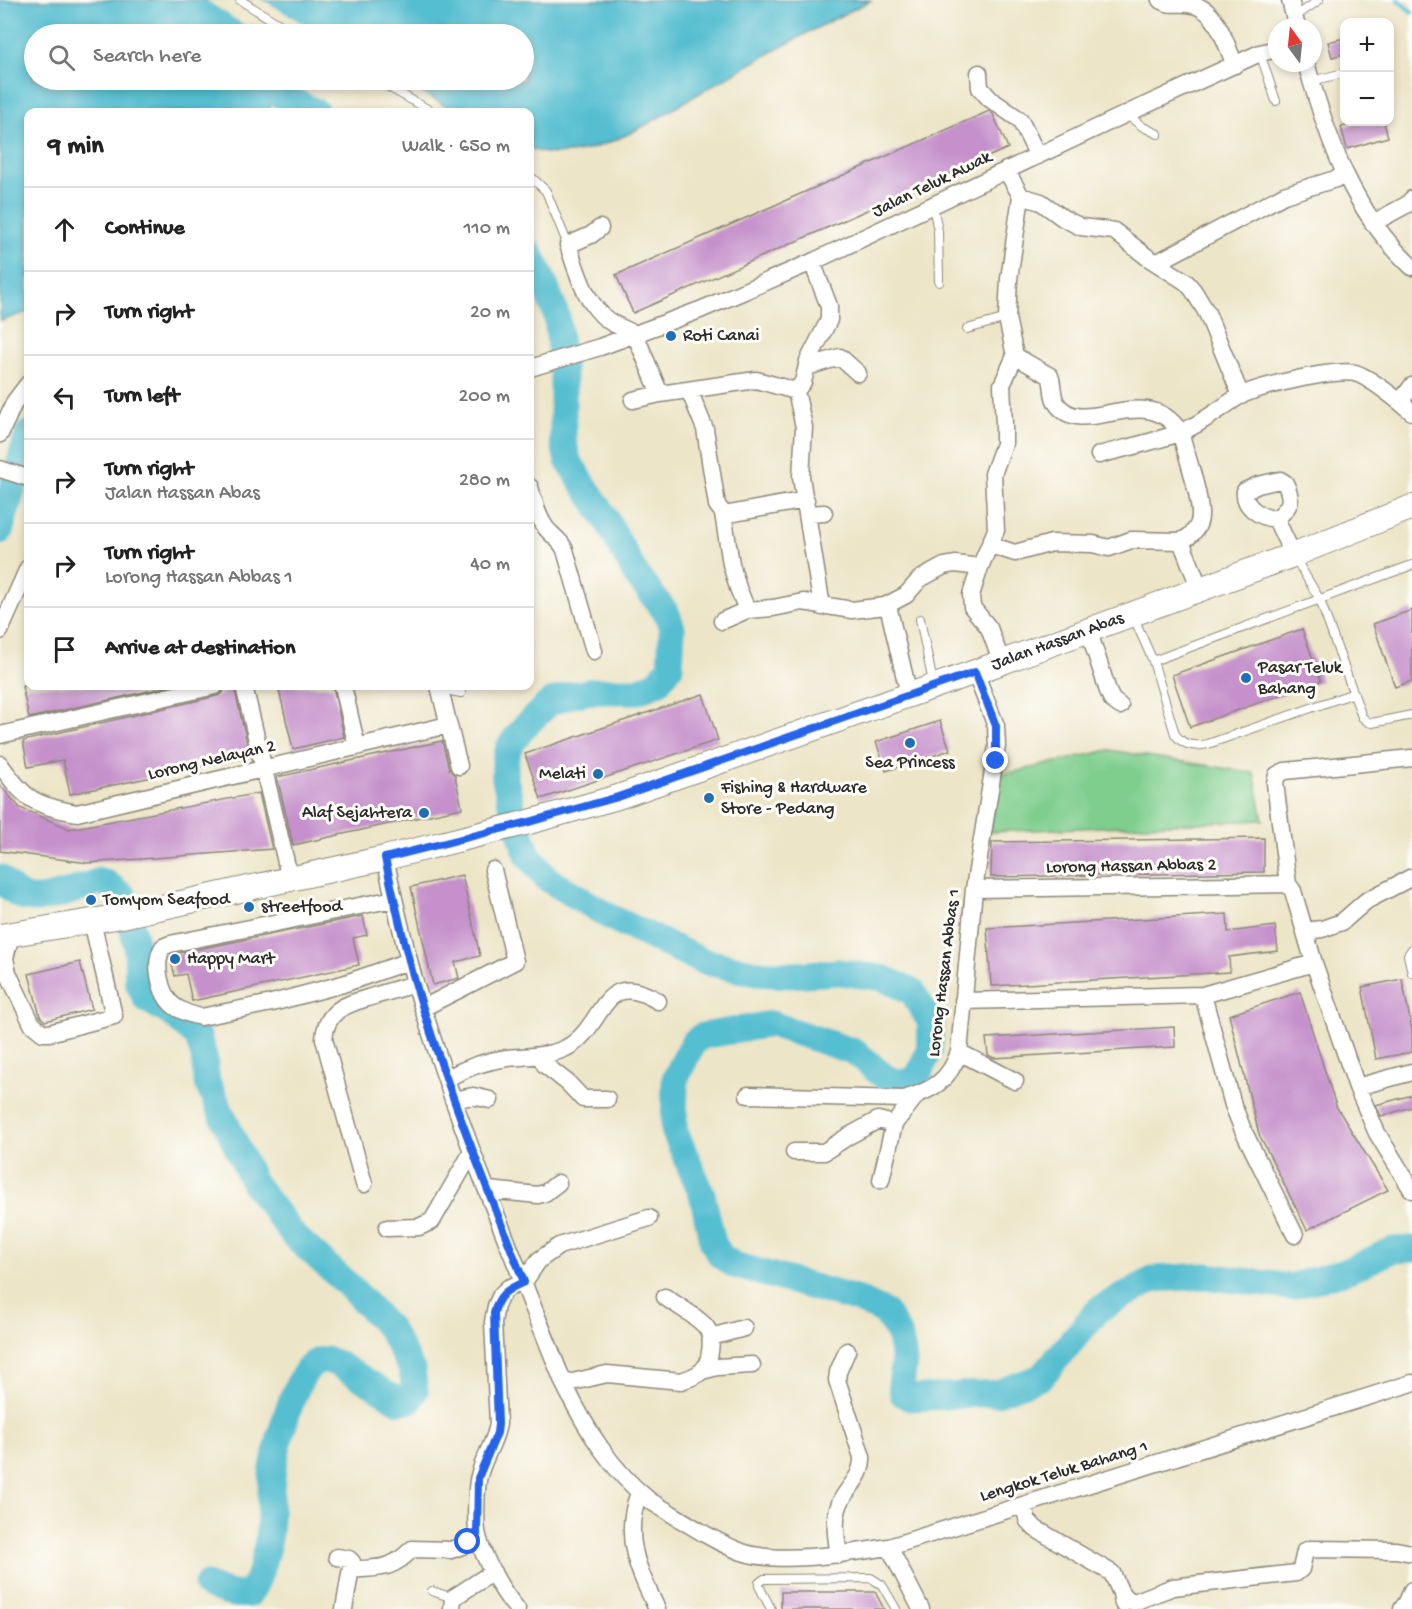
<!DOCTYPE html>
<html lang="en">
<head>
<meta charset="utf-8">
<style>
	:root { --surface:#fff; --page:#f2f2f2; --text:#222; --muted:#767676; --line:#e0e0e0 }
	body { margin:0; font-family:"Gochi Hand",sans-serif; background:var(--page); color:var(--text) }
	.controls { position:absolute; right:18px; top:18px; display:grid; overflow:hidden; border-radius:12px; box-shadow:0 3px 9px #0003 }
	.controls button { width:54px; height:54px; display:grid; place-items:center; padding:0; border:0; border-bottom:2px solid var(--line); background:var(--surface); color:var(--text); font:30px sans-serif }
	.compass { position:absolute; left:1268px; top:18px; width:54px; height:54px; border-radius:50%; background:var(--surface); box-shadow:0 3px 9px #0003; rotate:345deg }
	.stop { position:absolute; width:18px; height:18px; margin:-14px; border:4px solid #2563eb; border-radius:50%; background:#fff }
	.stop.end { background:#2563eb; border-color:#fff; box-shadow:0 2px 6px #0008 }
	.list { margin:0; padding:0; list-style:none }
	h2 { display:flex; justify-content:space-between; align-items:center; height:78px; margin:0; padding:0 24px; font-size:26px }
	h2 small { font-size:20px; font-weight:400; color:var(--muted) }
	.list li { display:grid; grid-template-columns:39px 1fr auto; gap:18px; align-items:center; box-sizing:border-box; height:84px; padding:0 24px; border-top:2px solid var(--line) }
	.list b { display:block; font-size:22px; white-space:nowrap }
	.list p { margin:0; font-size:20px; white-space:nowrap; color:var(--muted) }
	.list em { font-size:20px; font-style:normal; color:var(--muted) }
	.icon { flex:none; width:33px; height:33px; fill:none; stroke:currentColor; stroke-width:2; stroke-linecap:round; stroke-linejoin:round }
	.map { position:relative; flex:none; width:1412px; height:1609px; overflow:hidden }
	.search { position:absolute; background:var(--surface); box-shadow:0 3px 9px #0003; left:24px; top:24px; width:510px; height:66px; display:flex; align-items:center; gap:15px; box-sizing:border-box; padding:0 21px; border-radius:33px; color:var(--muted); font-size:22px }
	.panel { position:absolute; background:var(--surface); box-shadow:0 3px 9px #0003; left:24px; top:108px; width:510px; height:582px; border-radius:12px }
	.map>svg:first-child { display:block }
</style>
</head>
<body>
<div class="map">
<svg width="1412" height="1609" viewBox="0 0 1412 1609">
	<rect width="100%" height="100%" fill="#fdfcf7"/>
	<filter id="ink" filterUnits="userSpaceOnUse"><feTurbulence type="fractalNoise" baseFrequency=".0167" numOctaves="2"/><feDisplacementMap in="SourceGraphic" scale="12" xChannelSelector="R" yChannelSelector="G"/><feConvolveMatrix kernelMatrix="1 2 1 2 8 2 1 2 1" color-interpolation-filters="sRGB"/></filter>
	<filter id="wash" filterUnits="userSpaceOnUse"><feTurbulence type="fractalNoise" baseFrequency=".008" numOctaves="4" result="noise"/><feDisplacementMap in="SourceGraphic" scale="24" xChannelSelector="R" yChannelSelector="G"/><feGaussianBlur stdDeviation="1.35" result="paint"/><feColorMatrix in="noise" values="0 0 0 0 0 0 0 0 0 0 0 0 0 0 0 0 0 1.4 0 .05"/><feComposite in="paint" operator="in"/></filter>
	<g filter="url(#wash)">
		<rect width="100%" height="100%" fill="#ede5c8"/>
		<path fill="#7fce8e" stroke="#557c5c" stroke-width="1.5" d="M1109,750L1254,773L1263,820L990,832L1000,775Z"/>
		<path fill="#54bed0" stroke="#40747e" stroke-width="1.5" d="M0,0H872C817,27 763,56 710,87C672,109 635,135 593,148C574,154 547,157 530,148V112H457L400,80H524V34H321L311,29L306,34H34V80H280L268,112H28V312L0,321Z"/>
		<path fill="#ede5c8" d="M206,0H263L310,28L306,34H258Z"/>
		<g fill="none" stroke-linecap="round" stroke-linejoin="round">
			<path stroke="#54bed0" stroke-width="4.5" d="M1398,0L1412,12"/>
			<path stroke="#54bed0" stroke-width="27" d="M275,92L316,112
				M530,253L543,280L557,317L563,374V440L568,461L604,515L635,573L667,614L672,628L670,667L658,682L638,691H594L571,695L549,703L524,727L509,747L505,761V779L513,812L528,855L546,878L612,918L702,961L756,973L790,975L839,972L882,978L912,991L931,1023L929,1051L918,1077L906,1083C900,1082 892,1081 887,1078C874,1070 865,1058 852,1051L771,1024L702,1036L693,1043L675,1079L674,1130L702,1194L713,1243L721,1256L734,1265L859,1300L886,1313L899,1335L902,1348L904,1362L901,1385L903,1394L910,1398L997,1393L1041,1377L1099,1309L1154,1279L1206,1276L1290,1287L1349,1270L1393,1250L1412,1249
				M0,531L28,434
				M0,878C7,885 16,895 26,898C46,903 82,887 100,881L106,883L124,897L137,948L138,982L146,999L173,1015L198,1037L204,1057L207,1082L253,1182L294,1236L346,1283L389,1328L412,1370L415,1391L410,1400L399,1401L338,1364C331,1361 324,1358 316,1362C294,1374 278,1443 273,1468C269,1493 272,1521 267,1546C263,1562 259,1581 249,1594C233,1596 222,1592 207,1585"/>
		</g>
		<g id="blocks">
			<path fill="#c590cb" d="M1344,38V54L1332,57L1328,42Z
				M989,111L993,114L1008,148L633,313L616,275Z
				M1362,122H1384L1388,137L1347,149L1341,127Z
				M1412,610V681L1395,687L1373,624Z
				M1302,629L1321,681L1190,727L1172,675Z
				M22,686H170L29,718Z
				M225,686H234L250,757L70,794L63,760L28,767L23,741L217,696L223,693Z
				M278,686H333L344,737L293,749Z
				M703,694L718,740L541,799L525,754Z
				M940,721L950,750L886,771L876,742Z
				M442,741L449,769L455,776L462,808L293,845L277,777Z
				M0,785L20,808L70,829L259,793L272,849L88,863L0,851Z
				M1264,838V872L991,877L992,842Z
				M462,875L480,956L455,962L459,978L433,985L411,887Z
				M1227,914L1228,932L1275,926L1278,951L1229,957L1230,972L991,986L987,928Z
				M363,916L367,935L353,938L359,965L192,1001L186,974L175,976L170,957L173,954Z
				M80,962L92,1009L45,1021L40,1016L29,974Z
				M1402,979L1412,1030V1052L1376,1059L1362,987Z
				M1300,992L1336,1106L1388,1190L1307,1230L1259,1134L1229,1015Z
				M1174,1027L1175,1047L994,1058L988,1055L986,1038Z
				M1412,1095V1107L1381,1116L1376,1105Z
				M781,1592H875L884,1609H781Z"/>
		</g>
	</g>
	<g filter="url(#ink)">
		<use href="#blocks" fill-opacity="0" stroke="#8c887a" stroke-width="1.5"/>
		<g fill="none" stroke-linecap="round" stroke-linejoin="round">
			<g stroke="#8c887a" stroke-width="10">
				<path id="service" d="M240,0L295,34
					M1295,17L1319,0
					M1260,53L1276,101
					M376,80L433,112
					M1311,81L1344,73
					M1126,114L1143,127L1158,134
					M530,176L546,191L568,245
					M933,206L938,231L939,282
					M967,329L1007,318
					M1295,558L1320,600L1362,717L1368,722L1372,723L1412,715
					M1133,616L1153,661L1175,734C1183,746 1195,747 1208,744L1354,693
					M920,619L933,683
					M1153,661L1412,565
					M440,689L461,693
					M1412,949L1408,955L1412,973
					M432,1591L453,1598
					M771,1609L759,1586V1583L764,1579L871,1578L882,1585L896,1609"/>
			</g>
			<g stroke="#8c887a" stroke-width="19">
				<path id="minor" d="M1160,0C1169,6 1177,3 1187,4C1217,5 1225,43 1235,65
					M1290,0L1297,27
					M1306,63C1328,140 1352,211 1412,267
					M979,73L980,88L990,99L1020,120L1038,156
					M1021,196L1041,202L1063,218L1081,227L1114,231L1147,257L1186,282L1193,290L1207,313L1241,396
					M1373,223L1408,204L1412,199
					M600,228L591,235L568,245C577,271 585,304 609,321C617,326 627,330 635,334L660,394
					M812,262L829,306V320L808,361L803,382L796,391L804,427L801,477L822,607
					M1156,263L1284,195L1345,176
					M1015,356L1050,376C1054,385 1051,396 1057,404C1083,441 1146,379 1180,432C1186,453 1201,496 1200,516C1200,527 1191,537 1181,541L1200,589
					M807,367L840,357L858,373
					M530,368L600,347L700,310L812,262L1126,114L1260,53L1277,49
					M689,390L705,429L717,505L723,513L731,564L738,588L747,610
					M633,400L660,394L756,380L796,391
					M1400,402L1412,386
					M0,434L15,401L28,384
					M1099,455C1125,448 1153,442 1179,433C1200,425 1219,409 1238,397C1258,386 1334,369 1355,373C1370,377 1400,402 1412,412
					M0,469L28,478
					M1280,480L1285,483C1294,501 1290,507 1276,519C1261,518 1243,507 1245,491L1258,485Z
					M530,487C534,501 537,516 546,528C553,537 561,540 565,550L594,651
					M723,513L729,514L806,500
					M809,514L824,513
					M1276,519L1293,555
					M990,545L1015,553L1052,543L1093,544L1109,548L1131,540L1181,541
					M885,606L889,610L909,695
					M722,621L747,610L773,608L803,602L852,610L885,606L906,595L920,579L944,566L955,564L980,567
					M1088,629L1108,691L1112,700L1120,706
					M0,631L28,568
					M1001,661L989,628L972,607L971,595L980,567L996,530L993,474L1004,444V424L1002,385L1015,356L1007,318L1009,279L1021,196L1006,170
					M244,686L290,879
					M343,686L357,747
					M439,686L459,766
					M0,735L215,686
					M1412,758L1285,771L1277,775L1275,783L1288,884L1293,891L1314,963L1357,1087L1377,1133L1412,1190
					M0,764C25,800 34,805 77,813L448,725
					M385,858C394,899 403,941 415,982C455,1119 511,1251 564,1384C586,1429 610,1469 650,1501C680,1518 710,1540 742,1552C780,1565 849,1553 889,1547L1412,1383
					M974,889L1288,884
					M394,899L170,944L163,947C153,962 160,995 174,1006C182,1012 192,1015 201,1017L272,1003L343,984L409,961
					M1305,931L1322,929L1342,922L1366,901L1412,877
					M11,935L5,958L8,973L32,1024L43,1033H49L114,1016L92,921
					M1203,995L1233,1105L1243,1130L1295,1235
					M963,1001L1203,995L1314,963
					M423,1008L515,961L493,870
					M959,1052L1015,1081
					M540,1056L545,1065L568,1083L583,1099H607
					M446,1079C465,1068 485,1061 507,1058C527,1056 547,1057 566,1048C606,1027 600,966 658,1001
					M1357,1087L1412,1072
					M748,1095L904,1099C933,1090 949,1081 959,1052L974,889L997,746L996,726L975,672
					M453,1100L473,1096L490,1100
					M794,1152H824L847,1137L878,1120L894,1124
					M881,1180L894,1124L916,1096
					M364,1184L324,1039C326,1008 348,1004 374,996C387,992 401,988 415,984
					M488,1190L538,1195L545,1193L558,1183
					M387,1228L419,1227L432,1221L472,1152
					M711,1337L744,1328
					M702,1371L717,1367L752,1365
					M564,1384L607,1374L681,1381C688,1379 696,1376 702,1371C711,1362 714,1337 706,1327C698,1317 676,1305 665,1297
					M639,1493C622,1537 638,1569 657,1609
					M1023,1505L1028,1521L1036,1529L1112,1573L1121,1593L1123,1604
					M889,1547L921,1609
					M839,1555C836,1538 833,1520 840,1503C848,1486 863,1477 862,1457L837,1380L838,1372L847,1351
					M337,1557L349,1559L352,1562L344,1609
					M351,1570C381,1567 390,1571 412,1549L451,1550L462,1546L477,1535
					M1121,1593L1129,1600L1134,1602L1173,1587L1296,1573L1301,1569L1305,1551L1310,1549L1396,1550L1412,1553
					M452,1609L453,1598L493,1572
					M517,1609C502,1592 483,1558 478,1536C475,1526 476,1486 479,1476C483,1458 495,1443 498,1424L493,1322L496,1306L501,1295L508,1288L524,1282L539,1260L559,1246L649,1218
					M1402,1609L1407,1602L1412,1590"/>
			</g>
			<g stroke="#8c887a" stroke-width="26">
				<g id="secondary">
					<path id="s1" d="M0,936L122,916L385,858L529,822L618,797L975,672L1293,555L1412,507"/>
				</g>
			</g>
			<use href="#service" stroke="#fff" stroke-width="8"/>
			<use href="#minor" stroke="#fff" stroke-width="16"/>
			<use href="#secondary" stroke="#fff" stroke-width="24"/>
		</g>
	</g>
	<g fill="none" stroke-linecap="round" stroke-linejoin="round" filter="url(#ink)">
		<path stroke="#2563eb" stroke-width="8" d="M468,1542L477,1535L478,1478L497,1433L498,1424L494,1313C498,1295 507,1289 524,1282C485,1183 445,1084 415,982C403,941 394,899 385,858L529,822L618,797L975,672L996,726V761"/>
	</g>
	<g fill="#1f6fb2" stroke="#fdfcf7" stroke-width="2">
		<circle cx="671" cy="336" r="6"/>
		<circle cx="1246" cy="678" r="6"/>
		<circle cx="910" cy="743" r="6"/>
		<circle cx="598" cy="774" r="6"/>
		<circle cx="709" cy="798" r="6"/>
		<circle cx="424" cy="813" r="6"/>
		<circle cx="91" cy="900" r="6"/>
		<circle cx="249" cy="907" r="6"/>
		<circle cx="175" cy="959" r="6"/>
	</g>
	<g text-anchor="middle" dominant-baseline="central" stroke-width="6" stroke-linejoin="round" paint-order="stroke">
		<g font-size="18" fill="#2b2b2b" stroke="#fdfcf7">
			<text transform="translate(932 185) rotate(-26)">Jalan Teluk Awak</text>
			<text stroke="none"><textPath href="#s1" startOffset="1100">Jalan Hassan Abas</textPath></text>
			<text transform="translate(212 761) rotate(-13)">Lorong Nelayan 2</text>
			<text transform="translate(1131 867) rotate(-1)">Lorong Hassan Abbas 2</text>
			<text transform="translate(945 973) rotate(-83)">Lorong Hassan Abbas 1</text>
			<text transform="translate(1064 1472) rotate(-17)">Lengkok Teluk Bahang 1</text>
		</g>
		<g font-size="18" fill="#2b2b2b" stroke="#fdfcf7" text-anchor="start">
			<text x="683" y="336">Roti Canai</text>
			<text x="1258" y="668">Pasar Teluk<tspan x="1258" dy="21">Bahang</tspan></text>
			<text x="910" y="763" text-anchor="middle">Sea Princess</text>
			<text x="586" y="774" text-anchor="end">Melati</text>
			<text x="721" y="788">Fishing &amp; Hardware<tspan x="721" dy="21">Store - Pedang</tspan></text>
			<text x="412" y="813" text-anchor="end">Alaf Sejahtera</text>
			<text x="103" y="900">Tomyom Seafood</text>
			<text x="261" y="907">streetfood</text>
			<text x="187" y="959">Happy Mart</text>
		</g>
	</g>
</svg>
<div class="controls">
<button>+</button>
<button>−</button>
</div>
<svg class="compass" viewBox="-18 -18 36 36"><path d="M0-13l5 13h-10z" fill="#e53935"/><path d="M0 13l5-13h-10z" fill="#767676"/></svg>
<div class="stop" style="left:468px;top:1542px"></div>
<div class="stop end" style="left:996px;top:761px"></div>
<div class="search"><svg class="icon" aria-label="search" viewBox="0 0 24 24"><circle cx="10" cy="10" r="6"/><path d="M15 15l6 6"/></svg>Search here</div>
<section class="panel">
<h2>9 min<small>Walk · 650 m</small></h2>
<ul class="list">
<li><svg class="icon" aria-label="ahead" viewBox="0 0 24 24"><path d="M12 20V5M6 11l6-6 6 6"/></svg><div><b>Continue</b></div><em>110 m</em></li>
<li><svg class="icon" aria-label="right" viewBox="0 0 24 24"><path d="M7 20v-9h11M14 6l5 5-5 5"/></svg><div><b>Turn right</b></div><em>20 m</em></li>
<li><svg class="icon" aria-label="left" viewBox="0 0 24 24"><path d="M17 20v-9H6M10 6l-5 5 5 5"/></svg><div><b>Turn left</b></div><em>200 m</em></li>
<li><svg class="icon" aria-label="right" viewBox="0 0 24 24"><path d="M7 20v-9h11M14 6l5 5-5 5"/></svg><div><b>Turn right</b><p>Jalan Hassan Abas</p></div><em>280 m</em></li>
<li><svg class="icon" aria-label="right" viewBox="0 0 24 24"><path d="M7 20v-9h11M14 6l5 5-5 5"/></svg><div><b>Turn right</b><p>Lorong Hassan Abbas 1</p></div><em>40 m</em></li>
<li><svg class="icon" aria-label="arrive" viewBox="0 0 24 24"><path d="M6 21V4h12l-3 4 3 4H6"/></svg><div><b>Arrive at destination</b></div></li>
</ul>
</section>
</div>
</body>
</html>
